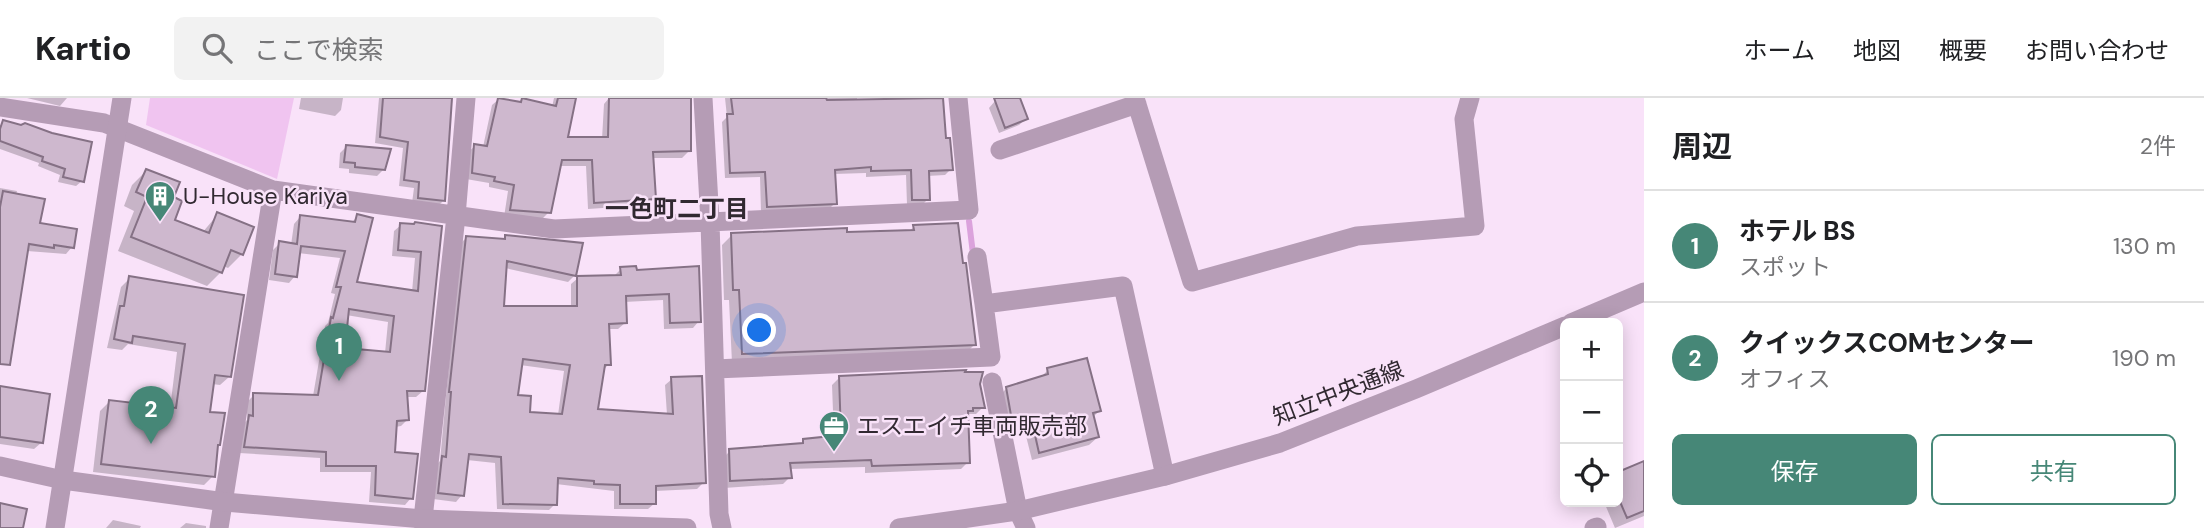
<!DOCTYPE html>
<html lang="ja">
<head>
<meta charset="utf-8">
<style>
	:root { --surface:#fff; --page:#f2f2f2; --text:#202124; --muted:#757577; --line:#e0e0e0; --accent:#468777 }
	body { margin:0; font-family:"DM Sans","Noto Sans JP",sans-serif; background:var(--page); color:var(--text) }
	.controls { position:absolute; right:21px; bottom:21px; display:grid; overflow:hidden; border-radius:10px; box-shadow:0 4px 18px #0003 }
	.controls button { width:63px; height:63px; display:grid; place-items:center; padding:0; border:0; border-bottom:2px solid var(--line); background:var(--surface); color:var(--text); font:35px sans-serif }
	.you { position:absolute; left:760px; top:233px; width:24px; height:24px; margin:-18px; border:5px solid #fff; border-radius:50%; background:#1a73e8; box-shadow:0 0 0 10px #1a73e833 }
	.badge { display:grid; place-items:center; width:46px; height:46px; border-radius:50%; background:var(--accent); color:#fff; font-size:23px; font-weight:700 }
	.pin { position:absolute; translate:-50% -58px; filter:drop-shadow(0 2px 4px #0008) }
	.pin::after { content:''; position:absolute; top:37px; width:24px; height:21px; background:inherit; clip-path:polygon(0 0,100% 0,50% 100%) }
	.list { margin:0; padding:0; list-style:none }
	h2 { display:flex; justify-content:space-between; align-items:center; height:91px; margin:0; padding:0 28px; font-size:30px }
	h2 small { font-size:23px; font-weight:400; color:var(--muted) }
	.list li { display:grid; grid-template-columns:46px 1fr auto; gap:21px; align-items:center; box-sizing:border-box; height:112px; padding:0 28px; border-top:2px solid var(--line) }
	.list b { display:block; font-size:26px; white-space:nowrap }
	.list p { margin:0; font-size:23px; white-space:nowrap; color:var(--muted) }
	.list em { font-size:23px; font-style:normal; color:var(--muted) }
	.actions { display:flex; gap:14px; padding:21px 28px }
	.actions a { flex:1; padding:16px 0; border:2px solid var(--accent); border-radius:10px; text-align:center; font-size:24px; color:var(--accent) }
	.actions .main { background:var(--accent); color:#fff }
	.icon { flex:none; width:38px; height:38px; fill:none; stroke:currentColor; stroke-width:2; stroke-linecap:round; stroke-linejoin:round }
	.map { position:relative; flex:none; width:1644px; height:430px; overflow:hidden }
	header { display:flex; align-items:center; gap:42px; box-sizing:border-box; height:98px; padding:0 35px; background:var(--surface); border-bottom:2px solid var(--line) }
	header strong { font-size:33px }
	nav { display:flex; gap:38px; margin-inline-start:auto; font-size:24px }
	.search { width:490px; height:63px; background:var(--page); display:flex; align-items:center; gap:18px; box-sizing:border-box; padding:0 24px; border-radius:10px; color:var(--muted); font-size:26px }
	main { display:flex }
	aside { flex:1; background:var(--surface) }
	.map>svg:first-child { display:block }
</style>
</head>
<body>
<header>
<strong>Kartio</strong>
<div class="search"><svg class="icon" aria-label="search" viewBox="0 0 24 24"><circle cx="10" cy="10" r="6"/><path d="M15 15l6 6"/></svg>ここで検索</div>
<nav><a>ホーム</a><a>地図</a><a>概要</a><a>お問い合わせ</a></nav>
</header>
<main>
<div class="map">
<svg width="1644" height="430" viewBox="0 0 1644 430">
	<rect width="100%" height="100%" fill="#f9e2f9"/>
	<path fill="#f0c4f0" d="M150,0H294L277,81L146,27Z"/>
	<path fill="#0003" fill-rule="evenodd" d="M27,0H67L60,8Z
		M301,0H343L341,12L335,18L299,11Z
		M379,0H451L443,103L437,109L412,105L414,90L399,88L403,50L375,45Z
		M554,0H575L566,41H602L604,6L609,0H689V53L682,60H652L654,100L647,107L588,111L586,68H559L549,114L542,121L504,119L508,93L489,89V85L466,81L468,54L475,48L483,49L492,7L499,1L519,6L522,2L552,9Z
		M725,0H857V3L941,0L944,42L951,71L945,77L927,78L928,101L922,107H907L906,77L866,79V75L834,76L835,105L829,111L761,114L760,79L725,80L722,24L727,19Z
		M1004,0H1018L1026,21L1019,27L999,35L989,10L995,3Z
		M4,24L82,83L76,88L58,84L60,77L38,68L39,65L0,51V28Z
		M346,49L384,71L377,78L349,75V71L339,70L340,55Z
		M146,73L171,100L173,123L202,135L218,116L242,156L228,170L223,168L221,174L207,188L118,153L134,113L124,108L132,87Z
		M0,90L17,93L16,97L38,126L72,149L66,156L27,153L0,247Z
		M358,118L355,185L412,194L415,160L392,158L394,133L401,127L440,129L423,293L416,299H405L407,322L401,328L395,329L394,355L411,400L405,407L369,404L371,374H320V360L239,355L243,326L247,322V304L254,297L313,298L325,228L328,225L335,196L331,195L340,160L298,155L295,178L289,185L269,182L273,152L280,145L291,147L294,126L300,119L351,125ZM346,217L388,224L385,255L344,252Z
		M914,129L974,247L964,257L732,265L729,202H724L722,147L732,137L909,133Z
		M506,138L575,177L568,184L505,170L503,210H571V186L578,180L615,177L621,171L635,174L697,170L699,223L693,230L664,231L663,202L624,204L625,225L618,231H608L609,266L602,273L596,313L667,317L665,287L672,281L704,384L697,391L655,393V405L648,411H614V393L556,386L555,406L549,412L497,411L495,365L467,362L462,397L456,404L433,401L436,367L440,363L460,146L467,139L502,142ZM520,267L564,273L558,317L528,316L516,299Z
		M130,180L229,279L220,287L212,286L208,315L216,349L213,378L204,387L93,374L100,313L109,304L170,311L177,254L128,246L122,252L107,250L121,189Z
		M1048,272L1099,313L1093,319L1098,339L1089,347L1032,362L1023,326L1005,330L998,299L1006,291L1039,281Z
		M839,280L983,309L976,316H966L968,364L961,371L865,375V369L789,371L790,379L783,386L724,390L723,360L730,353L799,347L804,343L834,340L832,287Z
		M0,290L41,345L34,351L0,346Z
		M1644,365V418L1615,430L1604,404H1618V376Z
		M113,422L141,428L140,430H106Z
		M186,425L206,428V430H180Z"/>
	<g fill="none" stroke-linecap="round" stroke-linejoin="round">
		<path stroke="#dba2dc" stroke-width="6" d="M969,123L973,156"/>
	</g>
	<path fill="#ceb8ce" stroke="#857185" stroke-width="2" fill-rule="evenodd" d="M383,0H452L445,103L418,100L419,84L404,82L408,44L380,39Z
		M498,0L521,4L522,0L556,8L558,0H576L568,39H608L609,0H691V53L653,54L656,101L594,105L592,62H562L551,115L510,112L514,87L494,83L495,79L472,75L474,46L487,48Z
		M731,0H826L827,2L943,0L946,40H950L953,72L929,73L930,102H912L911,72L871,73V69L835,72L837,106L767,109L765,74L730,75L727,16H733Z
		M994,0H1020L1028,21L1005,30Z
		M3,22L21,27L25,25L52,35L92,44L84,84L63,79L65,71L42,63L43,59L0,43V31Z
		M346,47L391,51L385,72L355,69V65L344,64Z
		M146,71L180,84L174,99L182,103L175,122L209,135L217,114L254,129L243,157L231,152L222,175L131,139L147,99L136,94Z
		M3,93L45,101L40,125L77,131L74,150L54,147V150L29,146L10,267L0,266V109Z
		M357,116L373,120L357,184L418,193L421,154L398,152L400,125L414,126L415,124L442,128L425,293H407L409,322L397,323L395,354L418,356L413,401L375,397L376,368H326V354L244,349L249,317L253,318V295L318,297L331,219L333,220L341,189H336L345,153L301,148L297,179L275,176L279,143L297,146L300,117L355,124ZM349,211L394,218L390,254L345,250Z
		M958,125L963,165H966L976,247L742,256L739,192H733L731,135L847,130V134L914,132L913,127Z
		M505,137L583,145L576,178L507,163L504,208H577V178L621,177L620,169L636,168L637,172L699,168L701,224L670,225L669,196L626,198L627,225L609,226L611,267H605L598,311L673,316L671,279L702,278L706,385L656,388V406H620V387L594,386V383L558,380L557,407L503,406L501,359L469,356L464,398L438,395L442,358L446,359L451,294H449L466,138L505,141ZM523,261L570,267L562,316L530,314L531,298L518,297Z
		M129,178L244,197L231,279L215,277L210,314L225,315L220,347H218L215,379L101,366L109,302L176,310L185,246L133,238L132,245L114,241L120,208H124Z
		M1087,260L1101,313L1093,315L1099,339L1039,355L1031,319L1012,323L1006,289L1048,276L1047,270Z
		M966,272L965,274H983L980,286L985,310H973V313H968L970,365L872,368L871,362L790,365L792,380L730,383L729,351L803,345V341L841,337L839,278Z
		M0,288L50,296L43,345L0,339Z
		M1644,363V413L1627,420L1618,399V374Z
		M0,405L27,411L23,430H0Z"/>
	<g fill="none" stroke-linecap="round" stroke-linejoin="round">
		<path stroke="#b59cb5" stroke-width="19" d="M703,0L710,124L719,416L722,430
			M1135,0L1192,184L1357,138L1475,128L1464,21L1470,0
			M0,9L104,25L273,92L554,131L969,112L958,0
			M1000,52L1137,6
			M977,159L984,206
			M715,271L991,259L984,206L1123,188L1165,378
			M992,284L1018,413L1026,430
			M219,430L273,92
			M424,430L423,421L456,118L466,0
			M1594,430L1597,429"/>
		<path stroke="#b59cb5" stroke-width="19" d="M1571,225L1644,194
			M0,368L63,382L225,404L423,421L687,430
			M55,430L122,0
			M899,430L1018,413L1165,378L1280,345L1416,291L1565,228"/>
	</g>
	<defs>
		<g id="building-pin" transform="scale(1.575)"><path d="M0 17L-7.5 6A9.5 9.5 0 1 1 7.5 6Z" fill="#468777" stroke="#f9e2f9"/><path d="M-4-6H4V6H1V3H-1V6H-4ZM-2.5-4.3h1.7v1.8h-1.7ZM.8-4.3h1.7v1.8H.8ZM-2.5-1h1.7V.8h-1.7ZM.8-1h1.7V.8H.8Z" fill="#fff"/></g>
		<g id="office-pin" transform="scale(1.575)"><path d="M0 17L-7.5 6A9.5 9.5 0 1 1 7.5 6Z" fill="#468777" stroke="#f9e2f9"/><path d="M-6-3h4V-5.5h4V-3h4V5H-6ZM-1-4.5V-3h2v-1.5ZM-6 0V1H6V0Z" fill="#fff"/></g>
	</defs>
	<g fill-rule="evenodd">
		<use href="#building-pin" x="160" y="98"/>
		<use href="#office-pin" x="834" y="328"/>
	</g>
	<g text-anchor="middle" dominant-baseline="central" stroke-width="5" stroke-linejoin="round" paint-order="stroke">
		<g font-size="23" fill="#312931" stroke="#f9e2f9" text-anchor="start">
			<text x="183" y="98">U-House Kariya</text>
			<text x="857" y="328">エスエイチ車両販売部</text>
		</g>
		<g font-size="23" fill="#312931" stroke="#f9e2f9">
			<text transform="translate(1338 295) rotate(-21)">知立中央通線</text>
		</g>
		<g font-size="24" font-weight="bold" fill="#312931" stroke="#f9e2f9">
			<text x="677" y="110">一色町二丁目</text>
		</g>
	</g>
</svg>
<div class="controls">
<button>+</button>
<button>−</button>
<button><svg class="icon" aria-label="locate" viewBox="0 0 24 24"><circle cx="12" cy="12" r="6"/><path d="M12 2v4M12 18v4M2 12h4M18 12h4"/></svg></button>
</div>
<div class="you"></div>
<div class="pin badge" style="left:339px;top:283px">1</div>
<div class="pin badge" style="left:151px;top:346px">2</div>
</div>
<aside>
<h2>周辺<small>2件</small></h2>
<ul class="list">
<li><span class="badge">1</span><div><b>ホテル BS</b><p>スポット</p></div><em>130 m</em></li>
<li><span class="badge">2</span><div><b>クイックスCOMセンター</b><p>オフィス</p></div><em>190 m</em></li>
</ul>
<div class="actions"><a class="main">保存</a><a>共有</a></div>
</aside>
</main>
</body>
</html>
